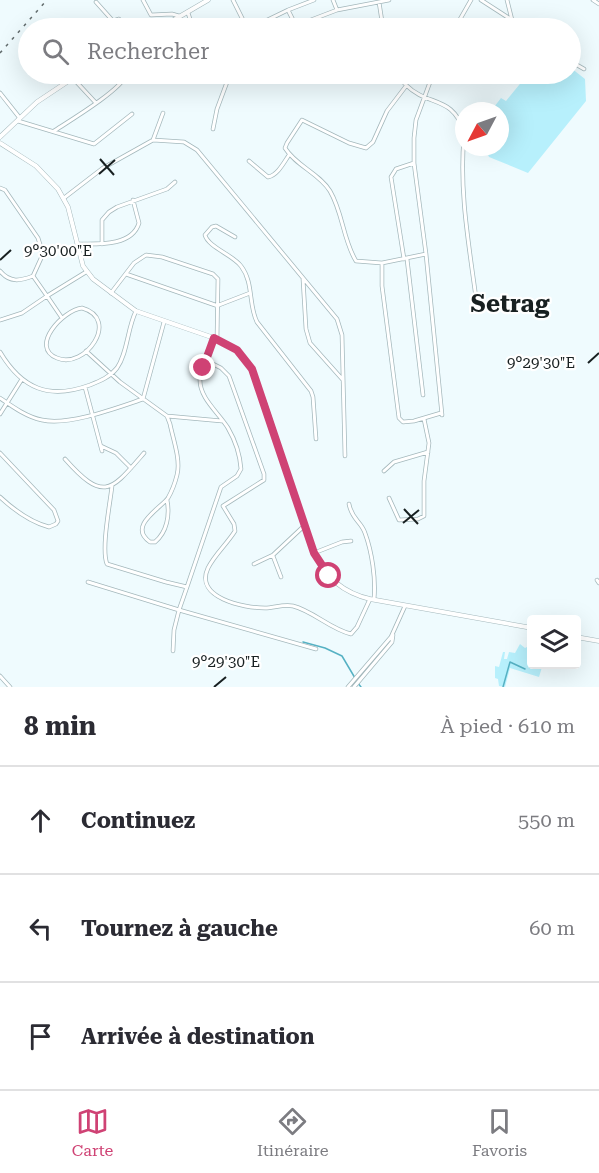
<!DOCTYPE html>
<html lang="fr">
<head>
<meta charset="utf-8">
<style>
	:root { --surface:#fff; --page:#f7f7f7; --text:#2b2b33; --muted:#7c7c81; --line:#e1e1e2; --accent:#cf4274 }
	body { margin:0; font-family:"Roboto Serif",serif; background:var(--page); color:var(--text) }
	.controls { position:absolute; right:18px; bottom:18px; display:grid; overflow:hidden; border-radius:6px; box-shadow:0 6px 24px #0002 }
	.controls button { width:54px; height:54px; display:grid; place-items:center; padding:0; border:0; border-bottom:2px solid var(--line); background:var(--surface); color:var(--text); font:30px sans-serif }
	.compass { position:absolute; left:455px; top:102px; width:54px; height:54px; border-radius:50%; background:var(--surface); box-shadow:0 6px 24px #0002; rotate:229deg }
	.stop { position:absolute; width:18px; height:18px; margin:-14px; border:4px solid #cf4274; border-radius:50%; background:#fff }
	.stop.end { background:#cf4274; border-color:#fff; box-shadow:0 2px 6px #0008 }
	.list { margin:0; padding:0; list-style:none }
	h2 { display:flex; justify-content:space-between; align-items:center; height:78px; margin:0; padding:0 24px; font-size:26px }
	h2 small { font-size:20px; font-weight:400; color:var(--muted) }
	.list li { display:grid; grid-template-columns:39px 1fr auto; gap:18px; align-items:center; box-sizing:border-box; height:108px; padding:0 24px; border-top:2px solid var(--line) }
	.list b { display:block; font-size:22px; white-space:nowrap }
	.list em { font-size:20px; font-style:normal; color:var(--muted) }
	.icon { flex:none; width:33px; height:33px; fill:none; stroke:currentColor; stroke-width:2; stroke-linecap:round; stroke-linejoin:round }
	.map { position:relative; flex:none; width:599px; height:687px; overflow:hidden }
	.search { position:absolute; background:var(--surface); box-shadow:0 6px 24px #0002; left:18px; right:18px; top:18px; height:66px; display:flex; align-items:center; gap:15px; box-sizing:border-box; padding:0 21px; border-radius:33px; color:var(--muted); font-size:22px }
	.sheet { height:402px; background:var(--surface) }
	nav { display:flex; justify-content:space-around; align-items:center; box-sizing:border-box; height:84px; border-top:2px solid var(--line); background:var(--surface); font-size:16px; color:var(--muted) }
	nav a { display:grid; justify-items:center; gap:3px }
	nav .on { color:var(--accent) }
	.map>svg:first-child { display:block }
</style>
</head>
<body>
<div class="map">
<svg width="599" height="687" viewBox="0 0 599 687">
	<rect width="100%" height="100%" fill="#effbfe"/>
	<path fill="#b7f0fc" d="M571,68L585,79L586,101L528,173L489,157L485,147H500V111H491L501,98L506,101L528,74H570Z
		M520,644L525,648L529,646L531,650L532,664L549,665V669L542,667L539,677L510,668L505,687L499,686L498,679L495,678V666L499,667L503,652H505L504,659H507L509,652L515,653Z"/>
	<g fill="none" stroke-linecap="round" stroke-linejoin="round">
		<path stroke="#55b1c3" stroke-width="1.5" d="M303,642L325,648L342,656L355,678
			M357,682L361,687
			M503,687L510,662L525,669"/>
		<g stroke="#a4b8bc" stroke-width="4.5">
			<path id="minor" d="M143,0L151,15L172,14L179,16
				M233,0L247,28
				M333,0L337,10
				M481,0L512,20
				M507,0L512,20L521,28
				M593,0L599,4
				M96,2L113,21L119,19L127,28
				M379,2L383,28
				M288,10L296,26
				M188,13L193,28
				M41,28L43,25L49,23
				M79,28L85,26L90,28
				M251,28L288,10L314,0
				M290,28L337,10L389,0
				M455,28L471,0
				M570,61L584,69
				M69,74L96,103
				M398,74C400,77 403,82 406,85C428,107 453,95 464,132
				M433,74L416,120L414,138V163L426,254L442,415
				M406,86L387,111L373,142L366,148L349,143L302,120L287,143L285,148C296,166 319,173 330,191C343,213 343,240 356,261L382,263L426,254
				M0,93L19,117
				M18,121L94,144L132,114
				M213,129L217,109L230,74
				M54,131C71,120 121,90 127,74
				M464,137C459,191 469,245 476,298
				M153,140L184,142L197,150L337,319L342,335L345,456
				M249,161L268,177C278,175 284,162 289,155
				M0,188L5,190L38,238L43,254L33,276C20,281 10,283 0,271
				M64,198L103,168L153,140L163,113
				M235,237L216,226L212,227L205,235C208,247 233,255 241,266C254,283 248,304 257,322L311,391L313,397L316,439
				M77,244C96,244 132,247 139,223L133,200
				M102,244V220L109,212L117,207L167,189L175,182
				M404,259L391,177L396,169L414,163
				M407,259L423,395
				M382,263V286L399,418L403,422L414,421L441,413
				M126,274L218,306
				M303,279L306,329L310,343L343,380
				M111,293L134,263L146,255L162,257L213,274L218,279L217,339
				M219,305L250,293
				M82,308C121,319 85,370 57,358C29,347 63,310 82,308Z
				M62,318L47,296L86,272
				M0,320L22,313L47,296L33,276
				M86,351L120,382L167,416L170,424C173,439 181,460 177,475C175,483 172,491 168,498C161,508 127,526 150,542H155C167,532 170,515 167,500
				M0,352C22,389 49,400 90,385C100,381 110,377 117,368C128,352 127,329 136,311
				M205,360L221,368L229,376L264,474V480L223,506L234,524L235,531C227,544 215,554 208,568C194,598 244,608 265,608C274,608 283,604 293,606C313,611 330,629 351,634L357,627L370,599
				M85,387L102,451
				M0,398C13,407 27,417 42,420C69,426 116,408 143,399L164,322
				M0,414L22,379
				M167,416L222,421
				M101,446L116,453L131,468
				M0,453L54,510L58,521L56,524L49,527C30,522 14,510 0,497
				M65,459C104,503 111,491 144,453
				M384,471L394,462L428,452
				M112,486C110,504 101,549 107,564L166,582L187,587L221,487L237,476L241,469C240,455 235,440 228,428C219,413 199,398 200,379C201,365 208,351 214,338
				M389,498L399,520L418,519L424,516V481L429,443L424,419
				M349,504C352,520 361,521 365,533C372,552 376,579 374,599
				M314,553L342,542L351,541
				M273,556L281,577
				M254,564L273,555L305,525
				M597,580L599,583
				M88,582L179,610L187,587
				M173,651L174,630L179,610L316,649
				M0,676L10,687
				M348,687L391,637L405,606
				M354,687L392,642L393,635"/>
		</g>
		<g stroke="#a4b8bc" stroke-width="5">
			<path id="tertiary" d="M160,28L208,0
				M0,137L37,102L79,74
				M0,143L36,166L58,189L68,207L83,266L93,279L136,311L217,339L237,350L249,364L265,404L314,553C325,577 344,593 370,599L532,628
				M576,637L599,641"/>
		</g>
		<use href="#minor" stroke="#fff" stroke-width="3"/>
		<use href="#tertiary" stroke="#fff" stroke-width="4"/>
		<path stroke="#636d6e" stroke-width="1.5" stroke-dasharray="3 6" stroke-linecap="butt" d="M0,53L47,0"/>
	</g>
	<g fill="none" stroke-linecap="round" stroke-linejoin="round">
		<path stroke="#cf4274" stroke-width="8" d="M203,368L214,338L237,350L252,369L314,553L329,576"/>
	</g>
	<path fill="none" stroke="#182021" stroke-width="2" d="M100,159L114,175M99,174L115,160M0,260L11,250M588,363L599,353M404,509L418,524M403,523L419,510M214,687L226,677"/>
	<g text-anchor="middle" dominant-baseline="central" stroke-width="4.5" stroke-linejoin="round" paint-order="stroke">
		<g font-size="24" font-weight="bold" fill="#182021" stroke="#fff">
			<text x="510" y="304">Setrag</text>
		</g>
	</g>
	<g font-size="15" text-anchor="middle" fill="#182021" stroke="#fff" stroke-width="4.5" stroke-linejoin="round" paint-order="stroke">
		<text x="58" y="256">9°30'00"E</text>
		<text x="541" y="368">9°29'30"E</text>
		<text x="226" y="667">9°29'30"E</text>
	</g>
</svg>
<div class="controls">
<button><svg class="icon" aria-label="layers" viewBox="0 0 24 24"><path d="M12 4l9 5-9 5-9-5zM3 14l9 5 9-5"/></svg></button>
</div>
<svg class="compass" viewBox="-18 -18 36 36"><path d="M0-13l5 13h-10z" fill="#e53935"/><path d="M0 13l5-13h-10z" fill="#7c7c81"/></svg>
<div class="stop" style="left:329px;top:576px"></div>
<div class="stop end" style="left:203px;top:368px"></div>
<div class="search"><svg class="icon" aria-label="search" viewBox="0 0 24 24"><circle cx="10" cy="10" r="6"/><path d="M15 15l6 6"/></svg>Rechercher</div>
</div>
<section class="sheet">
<h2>8 min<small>À pied · 610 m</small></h2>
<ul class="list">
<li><svg class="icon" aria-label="ahead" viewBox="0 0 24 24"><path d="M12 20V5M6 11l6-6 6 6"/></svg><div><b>Continuez</b></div><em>550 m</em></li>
<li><svg class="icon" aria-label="left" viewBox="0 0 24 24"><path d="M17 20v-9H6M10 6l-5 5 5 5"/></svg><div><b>Tournez à gauche</b></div><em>60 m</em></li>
<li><svg class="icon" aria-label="arrive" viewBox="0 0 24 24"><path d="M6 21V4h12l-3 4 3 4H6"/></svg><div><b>Arrivée à destination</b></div></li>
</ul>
</section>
<nav>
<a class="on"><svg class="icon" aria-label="map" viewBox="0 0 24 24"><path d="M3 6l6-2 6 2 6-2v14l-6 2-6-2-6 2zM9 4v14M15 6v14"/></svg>Carte</a>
<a><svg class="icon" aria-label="directions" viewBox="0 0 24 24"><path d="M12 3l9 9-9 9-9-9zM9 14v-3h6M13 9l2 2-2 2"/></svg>Itinéraire</a>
<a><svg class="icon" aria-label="saved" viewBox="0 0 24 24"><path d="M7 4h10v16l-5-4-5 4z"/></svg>Favoris</a>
</nav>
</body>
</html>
